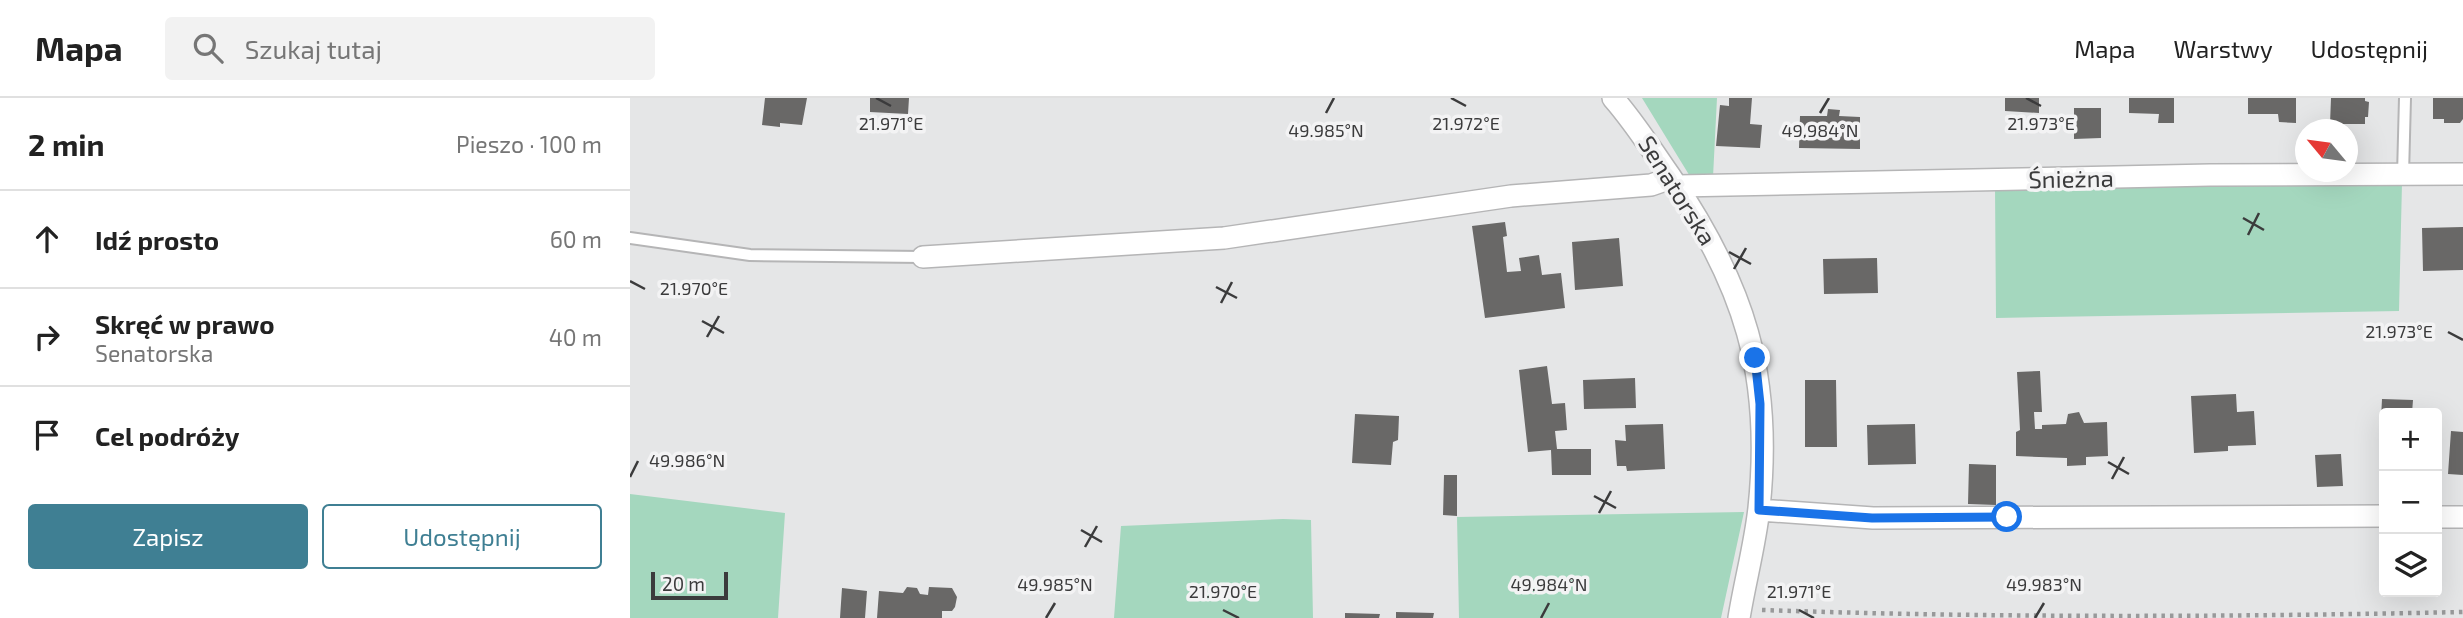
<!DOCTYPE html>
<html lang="pl">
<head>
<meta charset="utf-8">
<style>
	:root { --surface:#fff; --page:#f2f2f2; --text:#222; --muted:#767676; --line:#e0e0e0; --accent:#3f7f93 }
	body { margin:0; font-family:"Exo 2",sans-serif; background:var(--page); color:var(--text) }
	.controls { position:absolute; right:21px; bottom:21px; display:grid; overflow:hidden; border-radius:7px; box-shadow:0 7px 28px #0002 }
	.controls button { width:63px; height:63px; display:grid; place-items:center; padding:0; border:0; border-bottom:2px solid var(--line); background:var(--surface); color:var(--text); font:35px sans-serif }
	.compass { position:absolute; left:1665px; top:21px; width:63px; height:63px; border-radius:50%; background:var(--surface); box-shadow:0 7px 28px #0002; rotate:299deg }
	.scale { position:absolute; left:21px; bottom:18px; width:77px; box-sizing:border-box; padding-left:7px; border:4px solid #3b3b3c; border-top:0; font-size:19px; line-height:24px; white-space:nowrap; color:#3b3b3c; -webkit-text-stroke:5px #f3f3f4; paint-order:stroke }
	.stop { position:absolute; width:21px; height:21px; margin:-16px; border:5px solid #1a73e8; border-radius:50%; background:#fff }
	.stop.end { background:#1a73e8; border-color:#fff; box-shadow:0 2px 7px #0008 }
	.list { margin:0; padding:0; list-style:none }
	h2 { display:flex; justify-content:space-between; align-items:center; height:91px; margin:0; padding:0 28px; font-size:30px }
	h2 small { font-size:23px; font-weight:400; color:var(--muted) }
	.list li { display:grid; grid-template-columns:46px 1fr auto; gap:21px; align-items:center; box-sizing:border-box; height:98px; padding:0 28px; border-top:2px solid var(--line) }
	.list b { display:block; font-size:26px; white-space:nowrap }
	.list p { margin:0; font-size:23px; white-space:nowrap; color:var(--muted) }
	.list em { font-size:23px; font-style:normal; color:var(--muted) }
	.actions { display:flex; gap:14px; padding:21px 28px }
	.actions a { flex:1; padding:16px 0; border:2px solid var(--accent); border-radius:7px; text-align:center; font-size:24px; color:var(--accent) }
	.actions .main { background:var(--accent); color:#fff }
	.icon { flex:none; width:38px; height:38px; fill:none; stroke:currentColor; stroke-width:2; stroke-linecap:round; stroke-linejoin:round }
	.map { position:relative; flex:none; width:1833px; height:520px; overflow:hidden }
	header { display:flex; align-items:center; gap:42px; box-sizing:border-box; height:98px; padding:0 35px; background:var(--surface); border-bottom:2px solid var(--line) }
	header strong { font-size:33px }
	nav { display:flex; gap:38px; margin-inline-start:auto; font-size:24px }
	.search { width:490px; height:63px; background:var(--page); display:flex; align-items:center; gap:18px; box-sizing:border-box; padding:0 24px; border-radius:7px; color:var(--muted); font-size:26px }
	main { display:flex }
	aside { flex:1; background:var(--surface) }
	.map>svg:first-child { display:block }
</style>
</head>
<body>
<header>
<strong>Mapa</strong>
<div class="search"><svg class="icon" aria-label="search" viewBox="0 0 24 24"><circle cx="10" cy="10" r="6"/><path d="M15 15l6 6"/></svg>Szukaj tutaj</div>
<nav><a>Mapa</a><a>Warstwy</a><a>Udostępnij</a></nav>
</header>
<main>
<aside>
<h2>2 min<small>Pieszo · 100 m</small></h2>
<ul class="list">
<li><svg class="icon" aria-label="ahead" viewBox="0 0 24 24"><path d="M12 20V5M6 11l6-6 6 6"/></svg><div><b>Idź prosto</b></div><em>60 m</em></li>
<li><svg class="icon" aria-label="right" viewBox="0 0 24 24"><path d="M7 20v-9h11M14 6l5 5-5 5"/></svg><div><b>Skręć w prawo</b><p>Senatorska</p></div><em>40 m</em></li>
<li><svg class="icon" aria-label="arrive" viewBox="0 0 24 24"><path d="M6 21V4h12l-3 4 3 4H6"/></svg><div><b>Cel podróży</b></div></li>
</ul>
<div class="actions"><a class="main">Zapisz</a><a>Udostępnij</a></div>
</aside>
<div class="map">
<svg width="1833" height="520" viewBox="0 0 1833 520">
	<rect width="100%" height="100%" fill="#e5e6e7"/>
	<path fill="#a4d7be" d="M1012,0H1087L1083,79L1061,80Z
		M1772,85L1769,213L1366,220L1365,88Z
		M0,396L155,415L148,520H0Z
		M1114,414L1091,520H829L827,419Z
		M653,421L681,422L683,520H484L491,428Z"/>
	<path fill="#696867" d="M135,0H177L172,27L150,25V29L132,27Z
		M240,0H279L278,16L240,14Z
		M1099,0H1122L1120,26L1132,27L1130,50L1086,48L1090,7L1099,8Z
		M1375,0H1409V15L1375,13Z
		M1499,0H1544V25H1528L1529,16L1499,15Z
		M1618,0H1666V25L1649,24L1648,16H1618Z
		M1701,0H1735V3L1739,4L1738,19H1735V26H1700Z
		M1803,0H1833V21L1830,25H1814V21H1803Z
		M1444,10H1471V40L1444,41Z
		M1198,11L1210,12L1209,18L1230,19V51L1169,50L1170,18H1197Z
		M875,124L877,138L873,139L877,174L891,173L889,160L909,157L912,177L931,175L935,210L855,220L842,128Z
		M1833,129V172L1793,173L1792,130Z
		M989,140L993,188L945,192L942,144Z
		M1247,160L1248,195L1194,196L1193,161Z
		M917,268L922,306L935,305L937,332L925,333L927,351H961V377H922L921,352L898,354L889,272Z
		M1410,273L1412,314H1404L1405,331H1412V327L1436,326L1438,316L1449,314L1454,325L1477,324L1478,358L1456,359V367L1437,368V360L1386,358V334L1390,332L1387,274Z
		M1005,280L1006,310L954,311L953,282Z
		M1175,282H1206L1207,349H1175Z
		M1606,296L1607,314L1624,313L1626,347L1598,348V353L1564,355L1561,298Z
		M1752,301L1783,302L1782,315H1754L1751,321Z
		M725,316L769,318L768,342L763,344L761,367L722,365Z
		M1752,321H1754V373H1750Z
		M1033,326L1035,371L997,373L996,368H987L985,342L996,343L995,327Z
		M1285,326L1286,366L1238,367L1237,327Z
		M1821,333L1833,334V377L1818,376Z
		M1711,356L1713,388L1687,389L1685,357Z
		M1339,366L1366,367V407L1338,406Z
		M814,377H827V418L813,417Z
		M277,489L287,490L290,496L298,497L299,489L322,490L327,499L325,509L322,513H312V520H247L249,493L273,495Z
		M212,490L237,493L235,520H210Z
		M766,514L804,515L803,520H766Z
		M715,515L750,516L749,520H715Z"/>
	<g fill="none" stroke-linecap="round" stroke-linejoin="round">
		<g stroke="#b5b5b6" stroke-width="14">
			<path id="service" d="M1773,77L1775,0
				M0,140L120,157L293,159"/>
		</g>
		<g stroke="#b5b5b6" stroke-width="24">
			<path id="minor" d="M983,0C1005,25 1021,51 1040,78C1114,187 1143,276 1129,410C1125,447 1115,483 1109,520
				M1048,88L1580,77L1833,76
				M293,159L594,140L881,98L1021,87L1041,80
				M1129,412L1243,420L1754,418
				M1807,419H1833"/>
		</g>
		<path stroke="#98999a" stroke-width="4.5" stroke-dasharray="3.5 5" stroke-linecap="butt" d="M1132,512C1365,520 1600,519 1833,514"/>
		<use href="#service" stroke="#fff" stroke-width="10"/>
		<use href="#minor" stroke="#fff" stroke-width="21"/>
	</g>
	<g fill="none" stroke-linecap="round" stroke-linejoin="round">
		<path stroke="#1a73e8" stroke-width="9" d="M1125,260L1130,306L1129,412L1242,420L1377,419"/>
	</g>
	<path fill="none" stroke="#3b3b3c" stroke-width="2.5" d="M246,0L261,8M821,0L836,8M1396,0L1411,8M696,15L704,0M1190,15L1199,0M1613,120L1634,132M1618,137L1629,115M1099,154L1121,166M1104,171L1116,150M0,183L15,191M586,189L607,200M591,205L602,184M72,223L94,235M1818,234L1833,242M77,239L89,218M1478,364L1499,376M0,379L8,363M1482,381L1494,359M964,398L986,410M969,415L981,393M451,432L472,444M455,449L467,428M593,512L609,520M1169,512L1184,520M416,520L425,505M911,520L919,505M1405,520L1414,505"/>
	<g text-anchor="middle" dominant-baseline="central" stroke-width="7" stroke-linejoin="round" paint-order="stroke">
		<g font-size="24" fill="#3b3b3c" stroke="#f3f3f4">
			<text transform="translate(1441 80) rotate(-1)">Śnieżna</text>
			<text transform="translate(1048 92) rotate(58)">Senatorska</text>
		</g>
	</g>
	<g font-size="18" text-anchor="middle" fill="#3b3b3c" stroke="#f3f3f4" stroke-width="7" stroke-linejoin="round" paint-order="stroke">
		<text x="836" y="32">21.972°E</text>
		<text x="261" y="32">21.971°E</text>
		<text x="1411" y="32">21.973°E</text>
		<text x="696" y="39">49.985°N</text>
		<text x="1190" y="39">49.984°N</text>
		<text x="64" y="197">21.970°E</text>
		<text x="1769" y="240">21.973°E</text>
		<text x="57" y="369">49.986°N</text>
		<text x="425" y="493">49.985°N</text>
		<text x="919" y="493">49.984°N</text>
		<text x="1414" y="493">49.983°N</text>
		<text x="593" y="500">21.970°E</text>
		<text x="1169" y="500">21.971°E</text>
	</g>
</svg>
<div class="controls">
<button>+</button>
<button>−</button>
<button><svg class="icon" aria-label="layers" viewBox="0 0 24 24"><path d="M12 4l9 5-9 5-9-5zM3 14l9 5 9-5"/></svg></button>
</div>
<svg class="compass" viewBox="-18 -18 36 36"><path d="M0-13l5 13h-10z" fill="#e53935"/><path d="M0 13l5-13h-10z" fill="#767676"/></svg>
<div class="scale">20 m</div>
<div class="stop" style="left:1377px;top:419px"></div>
<div class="stop end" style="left:1125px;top:260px"></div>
</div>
</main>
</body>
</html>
